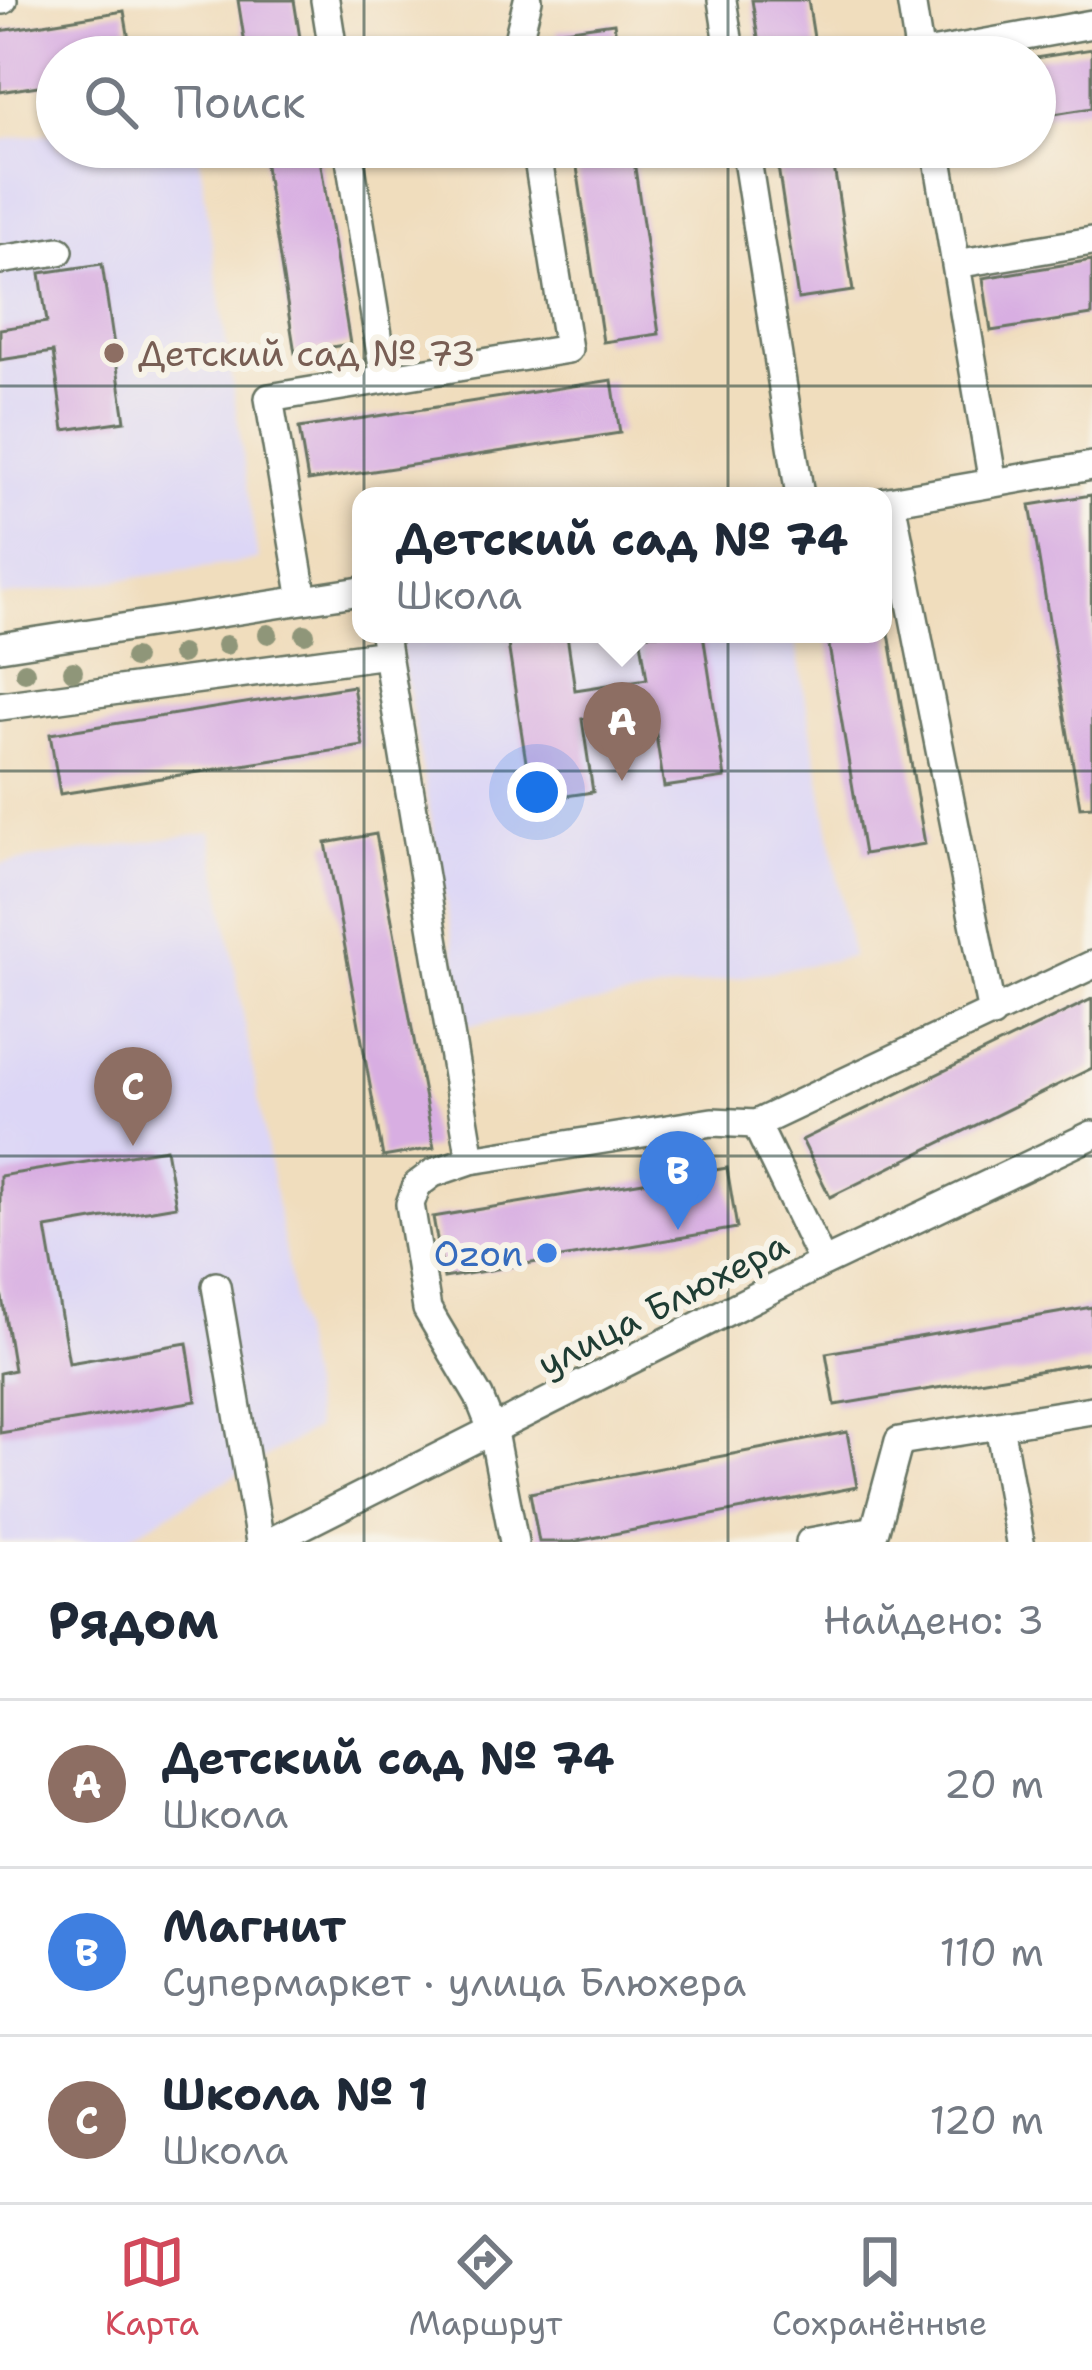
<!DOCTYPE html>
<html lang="ru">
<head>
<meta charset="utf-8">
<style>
	:root { --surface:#fff; --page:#f2f2f3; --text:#1f2937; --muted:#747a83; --line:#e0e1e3; --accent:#d1495b }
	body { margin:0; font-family:"Shantell Sans",sans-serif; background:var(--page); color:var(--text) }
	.you { position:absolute; left:537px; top:792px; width:42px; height:42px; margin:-30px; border:9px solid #fff; border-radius:50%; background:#1a73e8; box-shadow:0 0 0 18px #1a73e833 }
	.badge { display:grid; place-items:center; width:78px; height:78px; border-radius:50%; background:var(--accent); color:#fff; font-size:39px; font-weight:700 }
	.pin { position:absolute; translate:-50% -99px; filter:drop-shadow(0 3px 6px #0008) }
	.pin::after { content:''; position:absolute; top:63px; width:42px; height:36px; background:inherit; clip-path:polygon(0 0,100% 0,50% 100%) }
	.popup { position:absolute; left:352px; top:487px; width:540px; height:156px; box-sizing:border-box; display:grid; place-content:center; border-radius:24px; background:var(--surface); filter:drop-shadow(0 3px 9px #0005); font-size:39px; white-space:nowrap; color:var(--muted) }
	.popup b { font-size:45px; color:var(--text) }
	.popup::after { content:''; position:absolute; left:50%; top:100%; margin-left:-24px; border:24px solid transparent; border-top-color:var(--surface) }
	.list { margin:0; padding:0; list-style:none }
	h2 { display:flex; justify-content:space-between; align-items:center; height:156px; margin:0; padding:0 48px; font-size:51px }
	h2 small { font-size:39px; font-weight:400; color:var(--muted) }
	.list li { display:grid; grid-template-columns:78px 1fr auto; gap:36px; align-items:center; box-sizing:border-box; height:168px; padding:0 48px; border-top:3px solid var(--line) }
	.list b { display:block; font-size:45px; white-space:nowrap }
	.list p { margin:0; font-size:39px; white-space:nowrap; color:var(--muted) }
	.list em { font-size:39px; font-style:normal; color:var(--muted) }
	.icon { flex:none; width:66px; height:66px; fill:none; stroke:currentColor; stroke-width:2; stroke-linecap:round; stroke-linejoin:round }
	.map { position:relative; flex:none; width:1092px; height:1542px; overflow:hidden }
	.search { position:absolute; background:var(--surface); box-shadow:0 3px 9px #0004; left:36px; right:36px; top:36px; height:132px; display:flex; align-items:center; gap:30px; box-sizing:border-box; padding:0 42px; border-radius:66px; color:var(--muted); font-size:45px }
	.sheet { height:660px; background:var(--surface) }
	nav { display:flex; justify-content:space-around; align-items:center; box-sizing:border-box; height:168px; border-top:3px solid var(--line); background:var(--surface); font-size:33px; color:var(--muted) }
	nav a { display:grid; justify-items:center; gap:6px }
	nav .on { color:var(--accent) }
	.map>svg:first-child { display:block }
</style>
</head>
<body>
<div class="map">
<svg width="1092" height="1542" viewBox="0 0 1092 1542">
	<rect width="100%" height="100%" fill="#f7f3e8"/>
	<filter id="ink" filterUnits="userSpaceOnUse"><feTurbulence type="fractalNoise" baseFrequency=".00833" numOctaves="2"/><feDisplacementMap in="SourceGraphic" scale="24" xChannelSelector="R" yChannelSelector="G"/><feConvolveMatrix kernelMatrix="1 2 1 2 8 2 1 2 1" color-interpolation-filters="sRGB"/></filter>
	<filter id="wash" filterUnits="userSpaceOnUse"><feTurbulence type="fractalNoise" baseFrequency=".004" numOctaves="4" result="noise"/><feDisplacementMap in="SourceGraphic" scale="48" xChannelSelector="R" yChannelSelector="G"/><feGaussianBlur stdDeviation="2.7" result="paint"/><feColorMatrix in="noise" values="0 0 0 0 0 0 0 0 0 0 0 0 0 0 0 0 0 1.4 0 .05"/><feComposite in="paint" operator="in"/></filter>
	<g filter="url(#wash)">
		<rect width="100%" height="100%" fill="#f0ddbd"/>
		<path fill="#dcd6f6" d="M57,132V147H198L258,560L0,597V140Z
			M398,634H794L852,957L468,1026Z
			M211,832L316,1428L120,1542H0V864Z"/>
		<g id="blocks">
			<path fill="#d8aee2" d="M238,0H294L303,57H247Z
				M752,0H808L817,57H761Z
				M124,11L132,57H57V83L0,92V31Z
				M614,23L619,57H561L557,31Z
				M1092,49V108L1035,117V58Z
				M262,147H318L350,344L295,353Z
				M574,147H632L659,334L603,342Z
				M775,147H831L853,291L798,299Z
				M1092,260V315L991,331L983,278Z
				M102,264L125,421L64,430L53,352L0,360V329L47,322L40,273Z
				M612,380L620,433L308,481L299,428Z
				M1091,495L1092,806L1080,807L1030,505Z
				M885,610L925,844L864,854L827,634H883Z
				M640,634H703L725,778L664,787L652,709L582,719L593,792L532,801L508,644L567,635L575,690L647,679Z
				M353,686L363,746L60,794L50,734Z
				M376,834L434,1148L383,1157L326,843Z
				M1092,999V1068L830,1197L802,1140Z
				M166,1149L176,1206L46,1228L69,1363L187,1343L196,1401L0,1433V1373L14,1370L0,1285V1176Z
				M727,1168L737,1228L444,1278L433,1217Z
				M1092,1307V1362L835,1405L826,1353Z
				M847,1432L857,1487L572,1542H539L530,1493Z"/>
		</g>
	</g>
	<g filter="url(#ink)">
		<use href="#blocks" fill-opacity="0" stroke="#687564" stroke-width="3"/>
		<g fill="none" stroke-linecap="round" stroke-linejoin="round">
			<g stroke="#687564" stroke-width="32">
				<path id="minor" d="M0,0H3
					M325,0L334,57
					M722,0L731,57
					M911,0L920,57
					M920,55L1092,24
					M522,57L519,36L528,0
					M348,147L385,379
					M745,147L800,496
					M936,147L993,483
					M0,260L59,251
					M956,264L1092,241
					M891,501L992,1014
					M883,502L1092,466
					M303,600L269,398L568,349L536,147
					M0,647L361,591
					M387,654L471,1160L433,1173L417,1185L410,1204L427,1309L479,1397L493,1432L514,1542
					M0,706L387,654L384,634
					M756,1124L823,1263
					M471,1160L712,1122L756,1124L1092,965
					M216,1286L260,1542
					M999,1425L1020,1542
					M270,1542L823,1263L1092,1135
					M810,1542L875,1530L899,1441L1092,1410"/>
			</g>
			<use href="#minor" stroke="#fff" stroke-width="27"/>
		</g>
		<g fill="#8f9679">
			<circle cx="268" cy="634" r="10"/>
			<circle cx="305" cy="634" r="10"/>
			<circle cx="226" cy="645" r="10"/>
			<circle cx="181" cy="654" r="10"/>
			<circle cx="134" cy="658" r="10"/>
			<circle cx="73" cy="671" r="10"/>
			<circle cx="25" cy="672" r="10"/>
		</g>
	</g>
	<path fill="none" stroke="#1f3d34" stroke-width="3" stroke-opacity="0.55" d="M364,0V57M728,0V57M364,147V1542M728,147V1542M0,386H1092M0,771H1092M0,1156H1092"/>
	<circle fill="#8d6e63" stroke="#f7f3e8" stroke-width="4.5" cx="114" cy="353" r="12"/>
	<circle fill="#3f7fe0" stroke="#f7f3e8" stroke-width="4.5" cx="547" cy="1253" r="12"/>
	<g text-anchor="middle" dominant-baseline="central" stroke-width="12" stroke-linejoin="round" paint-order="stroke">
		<g font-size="36" fill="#785e54" stroke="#f7f3e8" text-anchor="start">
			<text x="138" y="353">Детский сад № 73</text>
		</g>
		<g font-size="36" fill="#366cbe" stroke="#f7f3e8" text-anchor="end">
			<text x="523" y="1253">Ozon</text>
		</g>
		<g font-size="36" fill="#1f3d34" stroke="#f7f3e8">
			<text transform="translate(663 1304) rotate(-27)">улица Блюхера</text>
		</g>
	</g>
</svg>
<div class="you"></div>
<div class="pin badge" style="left:622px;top:781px;background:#8d6e63">A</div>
<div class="popup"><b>Детский сад № 74</b>Школа</div>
<div class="pin badge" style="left:678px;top:1230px;background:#3f7fe0">B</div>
<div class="pin badge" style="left:133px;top:1146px;background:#8d6e63">C</div>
<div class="search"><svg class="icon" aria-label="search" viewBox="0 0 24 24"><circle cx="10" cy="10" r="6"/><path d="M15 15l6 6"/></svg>Поиск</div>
</div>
<section class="sheet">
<h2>Рядом<small>Найдено: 3</small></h2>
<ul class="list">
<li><span class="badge" style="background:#8d6e63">A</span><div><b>Детский сад № 74</b><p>Школа</p></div><em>20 m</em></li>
<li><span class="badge" style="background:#3f7fe0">B</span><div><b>Магнит</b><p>Супермаркет · улица Блюхера</p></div><em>110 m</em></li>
<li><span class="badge" style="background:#8d6e63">C</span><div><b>Школа № 1</b><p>Школа</p></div><em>120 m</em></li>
</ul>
</section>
<nav>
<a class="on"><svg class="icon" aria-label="map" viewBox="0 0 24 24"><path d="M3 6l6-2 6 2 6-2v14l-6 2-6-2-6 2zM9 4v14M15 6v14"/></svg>Карта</a>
<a><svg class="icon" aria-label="directions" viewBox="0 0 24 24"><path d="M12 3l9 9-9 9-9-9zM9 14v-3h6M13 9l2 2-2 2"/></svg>Маршрут</a>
<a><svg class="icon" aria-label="saved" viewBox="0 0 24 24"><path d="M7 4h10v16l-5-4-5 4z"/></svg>Сохранённые</a>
</nav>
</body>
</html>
